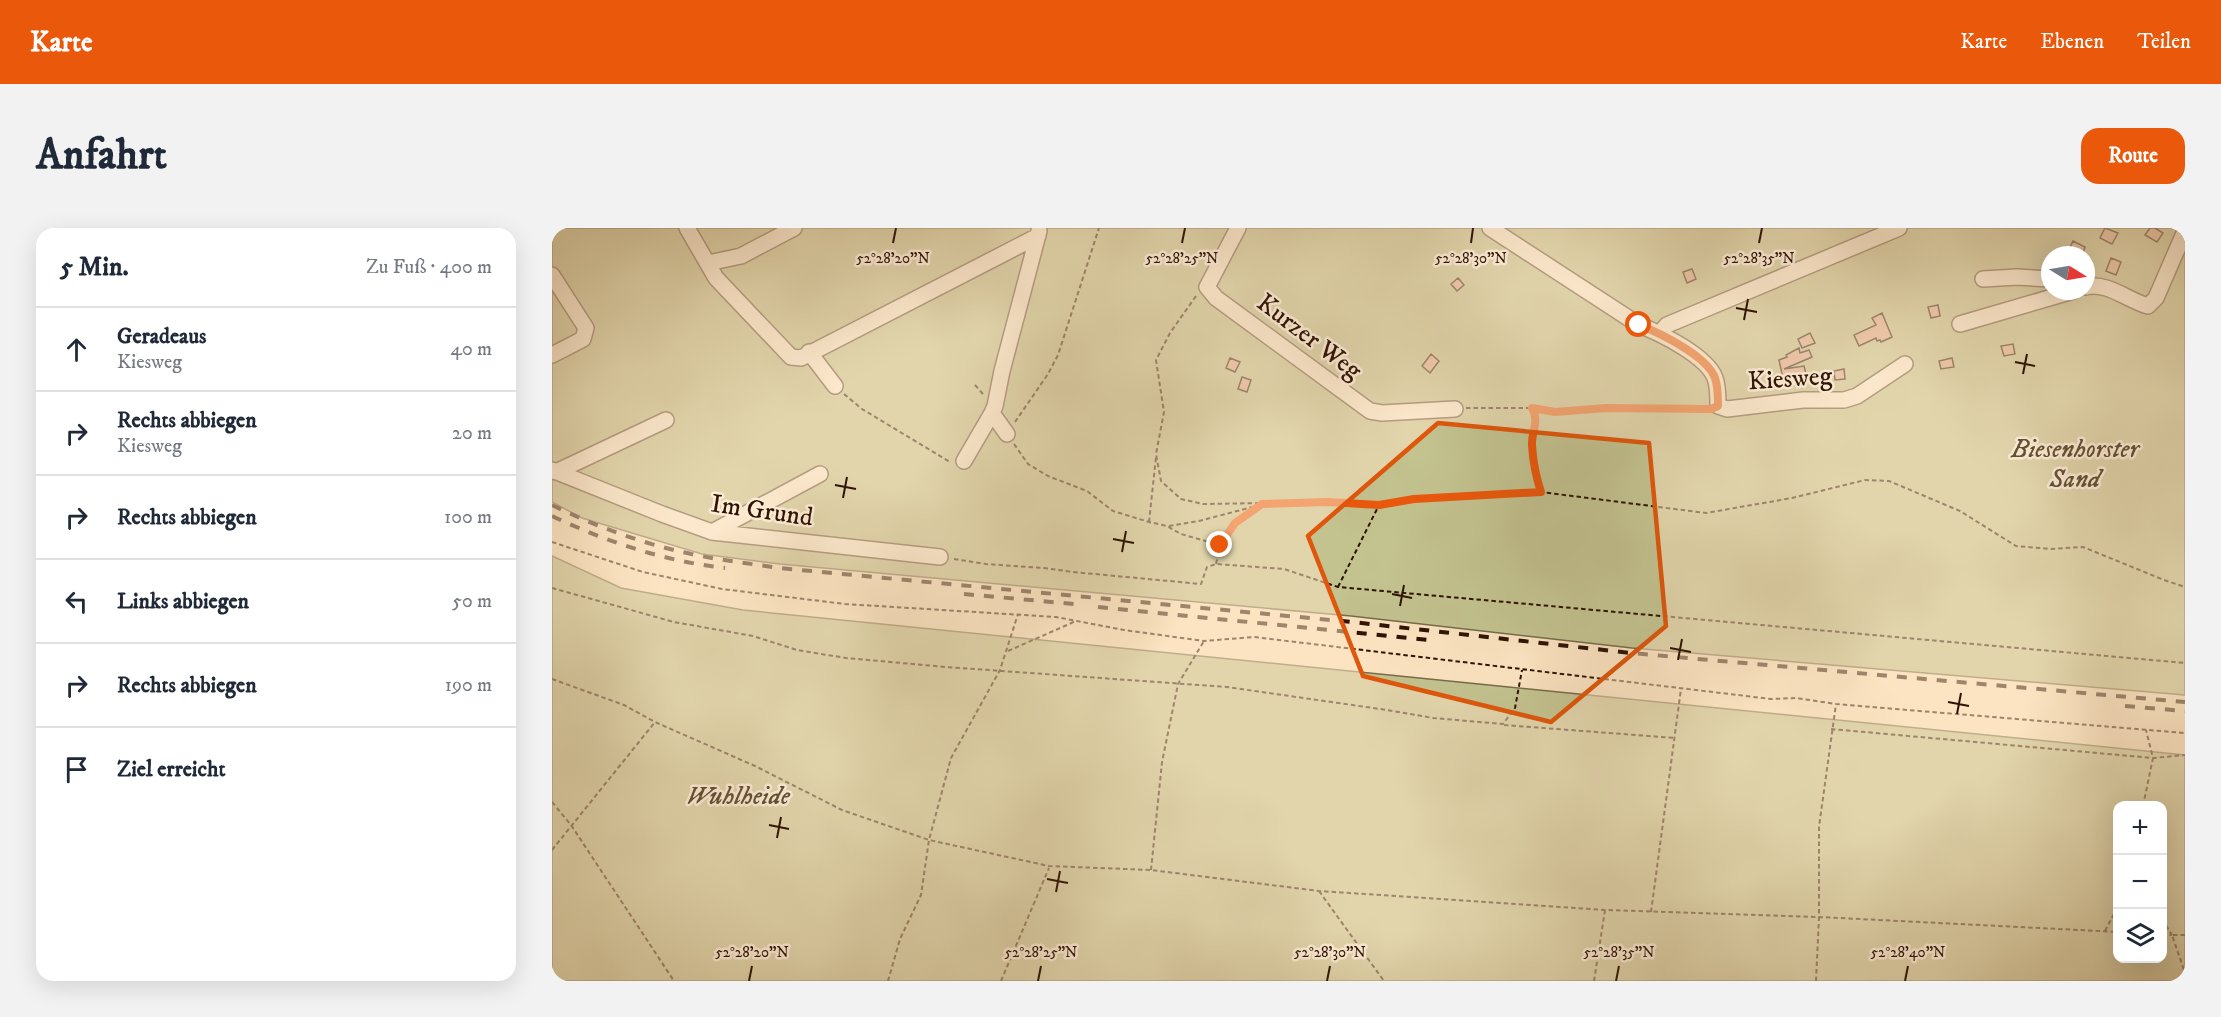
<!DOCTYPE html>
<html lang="de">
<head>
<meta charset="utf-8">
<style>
	:root { --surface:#fff; --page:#f2f2f3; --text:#1f2937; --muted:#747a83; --line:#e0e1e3; --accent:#ea580c }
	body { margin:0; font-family:"IM FELL DW Pica",serif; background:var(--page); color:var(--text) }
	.controls { position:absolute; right:18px; bottom:18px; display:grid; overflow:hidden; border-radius:12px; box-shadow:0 6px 24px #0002 }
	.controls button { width:54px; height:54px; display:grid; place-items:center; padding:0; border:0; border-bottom:2px solid var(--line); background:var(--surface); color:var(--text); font:30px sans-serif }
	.compass { position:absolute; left:1489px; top:18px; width:54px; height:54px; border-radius:50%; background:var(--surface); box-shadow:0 6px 24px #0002; rotate:101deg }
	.stop { position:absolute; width:18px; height:18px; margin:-14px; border:4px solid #ea580c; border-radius:50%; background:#fff }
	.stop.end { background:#ea580c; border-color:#fff; box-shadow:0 2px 6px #0008 }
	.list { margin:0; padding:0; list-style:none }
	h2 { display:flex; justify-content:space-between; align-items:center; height:78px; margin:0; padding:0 24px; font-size:26px }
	h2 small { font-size:20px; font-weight:400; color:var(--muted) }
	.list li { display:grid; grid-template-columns:39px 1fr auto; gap:18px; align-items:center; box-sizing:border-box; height:84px; padding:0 24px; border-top:2px solid var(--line) }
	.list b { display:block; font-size:22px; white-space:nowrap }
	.list p { margin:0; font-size:20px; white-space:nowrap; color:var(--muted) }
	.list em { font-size:20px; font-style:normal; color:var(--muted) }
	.icon { flex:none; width:33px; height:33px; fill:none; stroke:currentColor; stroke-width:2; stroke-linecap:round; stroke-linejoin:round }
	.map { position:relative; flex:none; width:1633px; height:753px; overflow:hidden; border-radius:18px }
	header { display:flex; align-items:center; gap:36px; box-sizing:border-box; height:84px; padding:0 30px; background:var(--accent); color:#fff }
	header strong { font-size:28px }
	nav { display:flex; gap:33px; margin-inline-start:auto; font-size:21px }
	.intro { display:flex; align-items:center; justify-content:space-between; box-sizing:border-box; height:144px; padding:0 36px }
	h1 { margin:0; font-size:42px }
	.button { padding:15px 27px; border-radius:18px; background:var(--accent); color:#fff; font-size:21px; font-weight:700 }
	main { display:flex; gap:36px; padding:0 36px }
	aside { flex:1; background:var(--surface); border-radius:18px; box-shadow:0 6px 24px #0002 }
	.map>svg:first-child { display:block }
</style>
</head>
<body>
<header>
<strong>Karte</strong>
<nav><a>Karte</a><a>Ebenen</a><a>Teilen</a></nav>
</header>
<div class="intro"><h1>Anfahrt</h1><a class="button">Route</a></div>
<main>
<aside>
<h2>5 Min.<small>Zu Fuß · 400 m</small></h2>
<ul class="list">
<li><svg class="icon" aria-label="ahead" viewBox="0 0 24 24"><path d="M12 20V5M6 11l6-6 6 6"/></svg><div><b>Geradeaus</b><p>Kiesweg</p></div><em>40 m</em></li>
<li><svg class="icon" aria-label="right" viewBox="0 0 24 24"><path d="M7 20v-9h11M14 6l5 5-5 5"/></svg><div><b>Rechts abbiegen</b><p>Kiesweg</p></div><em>20 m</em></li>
<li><svg class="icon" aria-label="right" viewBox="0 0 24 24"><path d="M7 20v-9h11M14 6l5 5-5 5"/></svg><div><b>Rechts abbiegen</b></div><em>100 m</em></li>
<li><svg class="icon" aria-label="left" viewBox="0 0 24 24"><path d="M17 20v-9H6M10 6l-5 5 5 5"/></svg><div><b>Links abbiegen</b></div><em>50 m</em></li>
<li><svg class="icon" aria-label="right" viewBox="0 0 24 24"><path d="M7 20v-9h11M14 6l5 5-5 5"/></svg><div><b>Rechts abbiegen</b></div><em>190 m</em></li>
<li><svg class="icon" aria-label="arrive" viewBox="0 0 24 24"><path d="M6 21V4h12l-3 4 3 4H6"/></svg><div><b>Ziel erreicht</b></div></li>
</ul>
</aside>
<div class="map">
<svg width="1633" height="753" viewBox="0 0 1633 753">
	<rect width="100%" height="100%" fill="#fce4c2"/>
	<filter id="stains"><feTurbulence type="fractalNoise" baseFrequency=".00333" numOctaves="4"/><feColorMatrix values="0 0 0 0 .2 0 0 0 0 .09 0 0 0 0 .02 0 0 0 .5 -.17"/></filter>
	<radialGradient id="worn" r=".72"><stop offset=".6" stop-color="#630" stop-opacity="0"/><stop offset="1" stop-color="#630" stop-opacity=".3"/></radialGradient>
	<path fill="#c3c390" stroke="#786b4a" stroke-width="1.5" fill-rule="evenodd" d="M0,0H1633V467L1080,420L799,388L228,336L150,326L30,290L0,274ZM1498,27H1534V63H1498Z
		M0,328L69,360L191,382L1633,527V753H0ZM1566,578H1610V730H1566Z"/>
	<path fill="#e2ab90" stroke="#2e1303" stroke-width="1.5" d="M1553,0L1566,5L1560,16L1548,10Z
		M1598,0H1603L1611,5L1605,14L1593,7Z
		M1521,13L1533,19L1530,27L1516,24Z
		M1559,30L1569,34L1564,47L1554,43Z
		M1140,41L1144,51L1135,55L1131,44Z
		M906,50L912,57L905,63L899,56Z
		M1386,77L1388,88L1379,90L1376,79Z
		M1330,85L1340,109L1329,114L1328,112L1325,113L1324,110L1307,118L1302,107L1324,97L1320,90Z
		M1258,105L1263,115L1250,120L1246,111Z
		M1461,116L1463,126L1452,128L1449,118Z
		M1247,120L1248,125L1257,122L1260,129L1232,141L1252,138L1255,149L1232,155L1227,132L1235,129L1234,127Z
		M879,126L887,133L878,145L870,138Z
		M678,130L688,134L683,144L674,140Z
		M1400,130L1402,139L1389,141L1387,133Z
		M1292,141L1293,151L1283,152L1282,143Z
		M690,149L699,152L695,164L686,161Z"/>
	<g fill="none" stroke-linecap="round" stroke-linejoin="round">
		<g stroke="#624733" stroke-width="18">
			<path id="minor" d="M135,0L164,50L239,129L249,130L486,8
				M686,0L655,59L664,70L818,183L830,185L903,181
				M938,0L1087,97C1108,105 1155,128 1163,150C1166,158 1166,169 1166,178L1175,181L1251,172H1292L1305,168L1353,136
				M156,35L189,28L242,0
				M0,47L34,100L31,111L0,127
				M1431,51L1465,49L1498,51
				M1534,59C1554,53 1577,73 1596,78L1604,70L1633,3
				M1408,96L1521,63
				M1108,105L1115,97L1347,0
				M257,124L283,158
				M455,206L440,185L443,178L450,143L487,3
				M412,233L440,185
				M0,242L110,286L160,304L388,329
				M4,244L114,192
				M160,304L268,246"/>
		</g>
		<path stroke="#2e1303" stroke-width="2" stroke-dasharray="4.5 3" stroke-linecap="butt" d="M644,68L618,105L604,132L612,184L604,226L609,253L629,271L651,276L776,274L827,277L862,271L989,264L1154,285L1240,270L1313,252L1337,253L1408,283L1464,318L1499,321L1531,319L1612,352L1633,359
			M423,157L431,166
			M292,166L310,181L398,234
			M914,180H980L1003,184L1054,180L1154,181
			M980,180C988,193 979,204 980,217C981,234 984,249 989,264
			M463,194L496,146L506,127L547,0
			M462,216L476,236L496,248L535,263L561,283L597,294L615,298L629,306L668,317
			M597,294L604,229
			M617,298L647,293L708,277
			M0,314L91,344L170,361L293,376L504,389L572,402L652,413L702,409L1219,471L1244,470L1284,476L1633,505
			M402,331L434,336L492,340L521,344L649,356L655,339L664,336L732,341L786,359L1633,435
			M664,336C671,304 681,296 707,278
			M786,359L827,277
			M0,360L122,394L201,408L245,422L294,430L394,439L675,459L835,482L881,490L951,496L963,480L970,442
			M456,423L524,393
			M0,451L72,477L103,494L203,538L290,582L377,612L497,638L599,642L767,663L1053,682L1267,689L1566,704
			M952,497L1123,510
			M1279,501L1601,530L1633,527
			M0,574L19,597L122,753
			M1591,578L1601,530L1594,502
			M0,622L103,494
			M599,642L610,534L626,456L652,413
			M767,663L832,753
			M1099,684L1129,461
			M1610,691L1620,707
			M1553,703L1566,678
			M1610,706L1620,707
			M1633,707H1620L1633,745
			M336,753L348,711L369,667L377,612L399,530L448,442L466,386
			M449,753L497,640
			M1042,753L1053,682
			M1264,753L1267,689V599L1284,476"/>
		<use href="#minor" stroke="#fdedd7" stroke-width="15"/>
		<path stroke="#2e1303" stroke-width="4" stroke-dasharray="10 10" stroke-linecap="butt" d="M0,277C47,300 97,318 149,328C175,333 201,336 227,340L800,394L1079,425L1633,474
			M0,288C55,314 112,333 173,340
			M412,366L522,376
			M546,379L877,412
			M1573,478L1633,483"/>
	</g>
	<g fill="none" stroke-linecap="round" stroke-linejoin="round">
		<path stroke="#ea580c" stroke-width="8" d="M668,317L683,295L710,276L776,274L827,277L862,271L989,264C984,249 981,234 980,217C979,204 988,194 980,180L1003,184L1054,180L1159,181L1166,178C1166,169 1166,158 1163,150C1155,128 1108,105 1087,97"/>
	</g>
	<path d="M0 0H1633V753H0ZM886,195L1097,215L1114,398L999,494L811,448L756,308Z" fill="#fce4c2" fill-opacity=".55" fill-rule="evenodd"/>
	<path fill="none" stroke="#df560c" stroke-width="4.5" stroke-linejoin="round" d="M886,195L1097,215L1114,398L999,494L811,448L756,308Z"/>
	<path fill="none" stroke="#2e1303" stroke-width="2" d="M341,15L344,0M630,15L633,0M919,15L921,0M1207,15L1210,0M1184,80L1205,84M1192,92L1196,71M1463,134L1483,138M1471,146L1475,126M283,257L304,261M291,270L295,249M561,311L582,315M570,324L574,303M840,366L860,370M848,378L852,357M1118,420L1139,424M1126,432L1130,411M1396,474L1417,478M1405,486L1409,465M217,597L237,601M225,610L229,589M495,651L516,655M504,664L508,643M197,753L200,738M486,753L489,738M775,753L778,738M1064,753L1067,738M1353,753L1356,738"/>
	<g text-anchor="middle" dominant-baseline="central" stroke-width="5" stroke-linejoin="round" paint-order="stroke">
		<g font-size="26" fill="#2e1303" stroke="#fdedd7">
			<text transform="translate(757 109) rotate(37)">Kurzer Weg</text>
			<text transform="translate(1238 151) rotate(-4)">Kiesweg</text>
			<text transform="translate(210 283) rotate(8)">Im Grund</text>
		</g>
		<g font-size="26" font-style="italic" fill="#625134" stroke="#fdedd7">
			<text x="1523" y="221">Biesenhorster<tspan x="1523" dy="30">Sand</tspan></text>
			<text x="186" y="568">Wuhlheide</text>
		</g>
	</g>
	<g font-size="15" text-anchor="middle" fill="#2e1303" stroke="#fdedd7" stroke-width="5" stroke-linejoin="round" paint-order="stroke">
		<text x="341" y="35">52°28'20"N</text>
		<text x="630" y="35">52°28'25"N</text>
		<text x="919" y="35">52°28'30"N</text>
		<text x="1207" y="35">52°28'35"N</text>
		<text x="200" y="729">52°28'20"N</text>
		<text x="489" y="729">52°28'25"N</text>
		<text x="778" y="729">52°28'30"N</text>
		<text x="1067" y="729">52°28'35"N</text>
		<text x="1356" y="729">52°28'40"N</text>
	</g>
	<rect width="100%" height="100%" filter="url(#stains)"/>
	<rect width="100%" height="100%" fill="url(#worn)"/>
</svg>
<div class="controls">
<button>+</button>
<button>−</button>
<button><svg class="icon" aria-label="layers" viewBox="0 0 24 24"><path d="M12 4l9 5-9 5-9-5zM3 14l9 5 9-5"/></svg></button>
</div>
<svg class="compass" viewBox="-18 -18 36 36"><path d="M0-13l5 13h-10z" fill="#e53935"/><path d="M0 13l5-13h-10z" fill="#747a83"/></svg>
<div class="stop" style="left:1087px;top:97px"></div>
<div class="stop end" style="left:668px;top:317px"></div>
</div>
</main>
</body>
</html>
